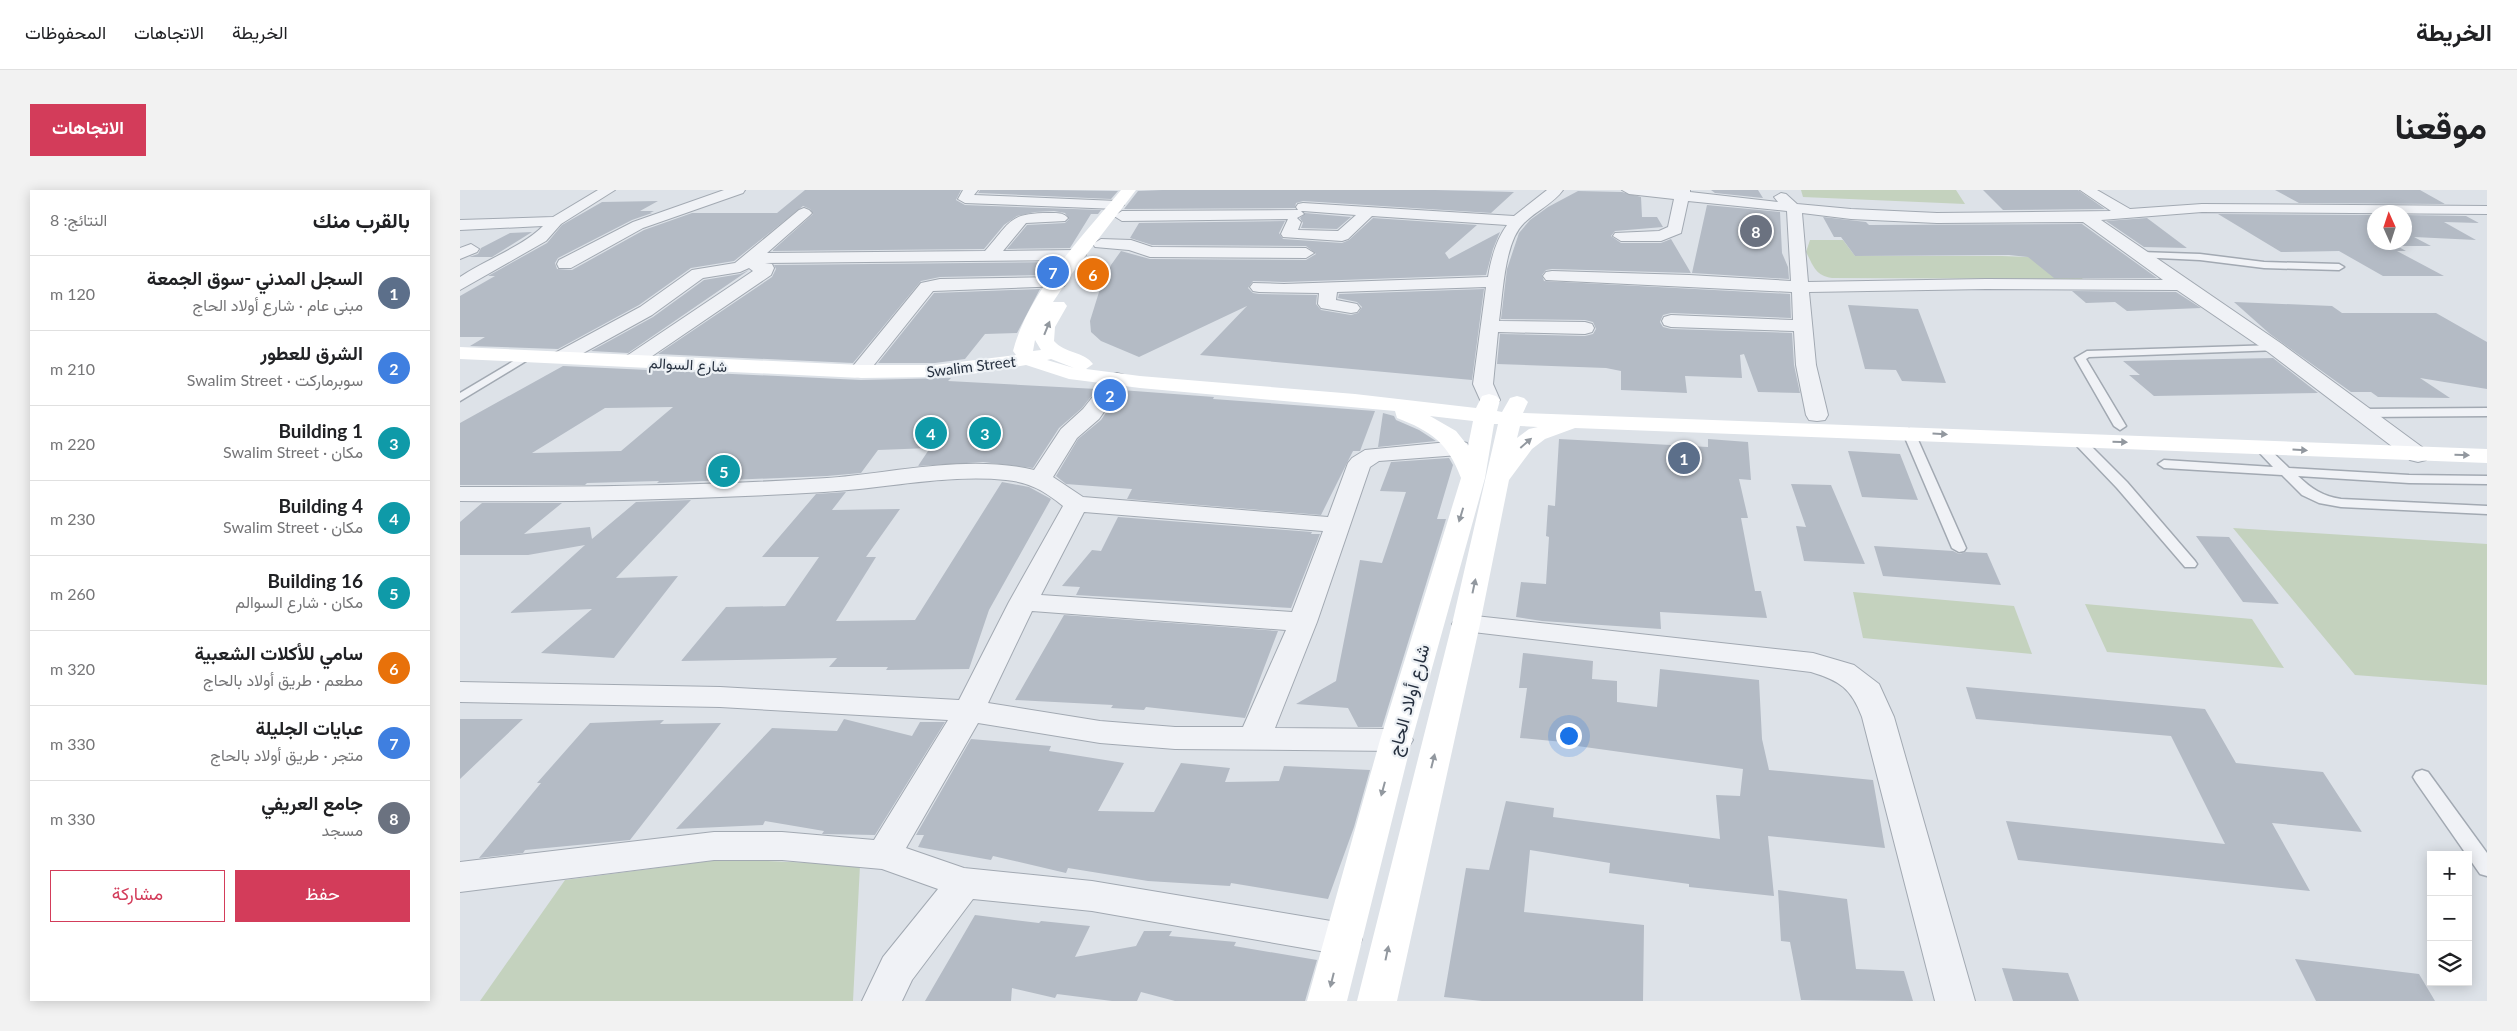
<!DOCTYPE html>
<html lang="ar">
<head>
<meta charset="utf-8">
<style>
	:root { --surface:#fff; --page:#f2f2f2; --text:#202124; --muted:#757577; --line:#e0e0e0; --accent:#d33c5a }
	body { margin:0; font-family:Lato,Vazirmatn,sans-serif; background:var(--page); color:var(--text); direction:rtl }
	.controls { position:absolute; right:15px; bottom:15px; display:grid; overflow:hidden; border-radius:0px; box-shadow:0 2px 12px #0003 }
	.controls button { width:45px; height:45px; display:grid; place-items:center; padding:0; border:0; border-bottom:1px solid var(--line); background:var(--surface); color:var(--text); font:25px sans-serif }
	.compass { position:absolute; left:1907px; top:15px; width:45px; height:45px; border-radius:50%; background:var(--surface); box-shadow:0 2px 12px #0003; rotate:357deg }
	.you { position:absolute; left:1108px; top:545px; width:18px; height:18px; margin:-12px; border:4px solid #fff; border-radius:50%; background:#1a73e8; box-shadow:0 0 0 8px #1a73e833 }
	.badge { display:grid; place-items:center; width:32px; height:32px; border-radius:50%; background:var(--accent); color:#fff; font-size:16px; font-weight:700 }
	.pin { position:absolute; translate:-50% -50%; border:2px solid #fff; box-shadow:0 1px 5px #0006 }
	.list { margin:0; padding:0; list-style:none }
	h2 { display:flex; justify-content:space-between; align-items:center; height:65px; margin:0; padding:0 20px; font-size:21px }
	h2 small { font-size:16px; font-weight:400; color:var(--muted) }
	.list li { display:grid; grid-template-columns:32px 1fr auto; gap:15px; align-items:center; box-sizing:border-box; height:75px; padding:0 20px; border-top:1px solid var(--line) }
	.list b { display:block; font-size:19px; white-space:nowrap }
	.list p { margin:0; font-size:16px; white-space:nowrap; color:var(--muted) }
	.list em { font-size:16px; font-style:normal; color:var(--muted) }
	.actions { display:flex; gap:10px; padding:15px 20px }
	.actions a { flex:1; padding:11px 0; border:1px solid var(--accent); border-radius:0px; text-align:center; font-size:18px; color:var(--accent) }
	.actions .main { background:var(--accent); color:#fff }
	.icon { flex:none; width:28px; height:28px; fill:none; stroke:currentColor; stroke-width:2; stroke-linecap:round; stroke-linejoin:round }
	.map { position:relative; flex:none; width:2027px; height:811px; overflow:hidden; direction:ltr; border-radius:0px }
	header { display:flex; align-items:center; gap:30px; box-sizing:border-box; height:70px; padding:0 25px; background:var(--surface); border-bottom:1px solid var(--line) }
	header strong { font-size:24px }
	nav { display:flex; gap:28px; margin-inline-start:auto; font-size:18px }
	.intro { display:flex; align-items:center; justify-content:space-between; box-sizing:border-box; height:120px; padding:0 30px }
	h1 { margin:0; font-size:35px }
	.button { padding:12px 22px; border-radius:0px; background:var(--accent); color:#fff; font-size:18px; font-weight:700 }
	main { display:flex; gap:30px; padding:0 30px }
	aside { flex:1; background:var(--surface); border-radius:0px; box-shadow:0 2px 12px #0003 }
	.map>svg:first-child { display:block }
</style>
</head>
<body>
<header>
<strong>الخريطة</strong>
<nav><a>الخريطة</a><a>الاتجاهات</a><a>المحفوظات</a></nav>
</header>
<div class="intro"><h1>موقعنا</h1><a class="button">الاتجاهات</a></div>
<main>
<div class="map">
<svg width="2027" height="811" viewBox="0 0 2027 811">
	<rect width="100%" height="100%" fill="#dde2e8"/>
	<path fill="#c4d2be" d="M1341,0H1496L1505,14L1343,7Z
		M1350,50H1383L1395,66H1542L1597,68L1623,89L1372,88C1355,85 1354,77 1346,62Z
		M1773,338L2027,354V495L1895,485Z
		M1393,402L1554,416L1572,464L1403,448Z
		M1625,414L1792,429L1824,478L1647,462Z
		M265,669L400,675L393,811H20L105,690Z"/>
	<path fill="#b4bbc5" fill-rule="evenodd" d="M345,0H501L496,10L505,15L641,20L638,24H631L610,58L547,59L567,35L605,33L609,29L605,23L594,21L575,22L557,26L544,35L524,59L312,61L353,24L350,19L343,16L274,71L231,78L179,115L98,159L10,156L25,147H0V106L35,86H28L87,53L102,35L142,12L198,11L180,21H194L190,23H192L172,30L98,68L95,73L97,79L112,80L184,40L232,23H317Z
		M520,0H587L658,1L651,9L518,3Z
		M702,0H975L1054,2L1031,23L843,11L836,13L835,18L664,19L678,1Z
		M1251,0H1298L1303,8L1255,3Z
		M1523,0H1618L1645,19L1543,20Z
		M1815,0H1960L1985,14L1839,13Z
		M1118,1L1162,2L1181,7L1182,27H1197L1203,37L1155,41L1151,46L1161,53H1201L1211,49L1231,83L1092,79L1086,80L1082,85L1084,91L1330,104L1331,128L1211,123L1203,125L1200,132L1203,137L1211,139L1332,143L1334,175L1340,203L1298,202L1284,164L1280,165L1282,188L1225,186L1227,203L1161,200V181L1146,178L1037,174L1040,144L1125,146L1133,144L1136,139L1133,132L1125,130L1041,129L1047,79L1059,43L1070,30L1088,17Z
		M1247,15L1320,22L1322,63L1328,77L1329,89L1232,83Z
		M845,23L891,27L877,39L841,38L843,33L840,28Z
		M1758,24L1914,25V52H1944V25L2006,26L2019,33L1984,32L2016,50L1954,47L1971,56H1937L1946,61H1937L1984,86H1923L1879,61L1821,62Z
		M1363,27L1406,32L1409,35L1622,34L1697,88H1594L1568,67L1549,65L1395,66L1381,47H1374Z
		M913,28L1017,35L985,63L989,69L1040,42L1033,59L1026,85L824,92L793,91L788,98L793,103L799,104L857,105L856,114L861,120L891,125L898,123L902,117L897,112L878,108L879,104L1024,99L1012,190L740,165L787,116L679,167L641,151L631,142L630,131L639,102L651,75L661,61L690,69L846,70L856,64L846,56L692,55L670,48L679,33L825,31L819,43L823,49L882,53L889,50Z
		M1687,28L1727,58L1684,57L1646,31Z
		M72,42L32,67H9L18,64L21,58L50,43Z
		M599,72L589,85L480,87L461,91L393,173L198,164L312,87L316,79L314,75Z
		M289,80L168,163L131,161L193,127L244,90L280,84Z
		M580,99L557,143L525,144L505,169L475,173H418L474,103Z
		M1612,101L1716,102L1741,118L1667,121L1655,112L1626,113Z
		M1774,112L1872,116L1882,123H1976L2027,152V199L1960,188L1990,208L1918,207L1911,202H1891L1810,144Z
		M1388,115L1458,119L1486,193L1442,191L1436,180L1405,179Z
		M1813,168L1858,203L1694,206L1669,185H1680L1663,171Z
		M103,176L401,190L491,188L488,191L637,199L622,218L599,238L573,278L523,272L458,276L470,258L418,260L401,283L367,286L197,293L199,291L127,293L125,295H0V233ZM213,217L161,261L72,263L145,218Z
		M661,200L754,207L753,209L915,221L900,261H893L861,325L667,309L672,299L606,294L596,286L618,249L641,230Z
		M923,223L934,226L936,230L959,240L976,251L918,257Z
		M1099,249L1248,257V249L1288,252L1291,290L1279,289L1288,328H1281L1295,401H1301L1307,428L1200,422L1201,439L1082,431L1056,427L1061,392L1086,394L1089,347L1086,346L1088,315L1095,316Z
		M1388,261L1440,264L1458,310L1402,307Z
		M989,268L993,275L977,329H986L922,537H898L888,518L836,514L876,491L900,370L922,373L946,302L920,301L931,272Z
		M542,292L569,297L591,309L529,420L509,479L426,480L428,477H369L377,468L221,471L266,417L325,416L359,367H302L356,304L386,302L372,320L440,319L406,367H416L376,431L455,430Z
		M1331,294L1371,295L1405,374L1344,371L1336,336L1346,337Z
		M231,310L156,388L218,386L154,468L81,463L132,419L50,423L125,355L68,365H0V332L22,313H102L64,344L130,337L132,349L176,312Z
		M658,327L852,342L851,344H860L831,418L616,405L620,397L602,396L632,360L641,361Z
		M1736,346L1769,347L1819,414L1783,412Z
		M1414,356L1493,361L1499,364L1506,362L1527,363L1541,395L1423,386Z
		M604,425L818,441L785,528L686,517L684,520L651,518L653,515L555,510Z
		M1063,463L1133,471L1132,489L1157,491V512L1197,517L1200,479L1299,490L1302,549L1309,580L1413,590L1425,658L1308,646L1314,706L1229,697V694L1149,683L1150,673L1070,660L1064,722L1184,735L1183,811H1022L984,807L1006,678L1029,680L1046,611L1094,618L1093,627L1260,649L1256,605L1280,606L1283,579L1103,554V552L1060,548L1067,498H1059Z
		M1506,497L1745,519L1776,573L1863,582L1902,642L1812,633L1850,701L1558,670L1546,631L1765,654L1711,546L1516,529Z
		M0,529H63L0,589Z
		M384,529L452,546L460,532H485L415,645L362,644L364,641L305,631L303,635L216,639L312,538L377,541Z
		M204,530L200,534L261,533L170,650L65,660L63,663L19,668L81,593H77L130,533Z
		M511,549L591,556L589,561L664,573L638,621L694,622L721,573L770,578L765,592L819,591L824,576L910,580L894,637L868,709L771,693L770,696L688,691L608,678L606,683L533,666L531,670L458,657L464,645H456Z
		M1318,700L1387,709L1396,779L1444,781L1453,811L1341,810L1330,752L1321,751Z
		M515,725L579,733L581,731L630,736L615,767L676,756L684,741H712L709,746L776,752L774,756L857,770L845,811H715L681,802L677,811H652L597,804L595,808L552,798L551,811H465Z
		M1835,769L1959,784L1975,811H1856Z
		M1542,778L1608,783L1619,811H1553Z"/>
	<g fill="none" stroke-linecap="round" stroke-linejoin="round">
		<g stroke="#a2a9b2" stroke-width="3">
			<path id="lane" d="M1680,62L1740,64L1804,72L1879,74L1884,77L1879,80L1804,78L1740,70L1677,67L1676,65Z
				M1815,155L1820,158L1819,160L1629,167L1626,169L1666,236L1660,240L1654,236L1615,168L1627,161Z
				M67,163L71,164V168L0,211V203Z
				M2027,218V226L1904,227L1898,223L1904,219Z
				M1449,239L1455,243L1506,358L1504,361L1499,362L1492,358L1443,243Z
				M1618,246L1622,247L1667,292L1735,371L1737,374L1735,377H1725L1657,298L1614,253L1612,250L1614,247Z
				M1801,254L1805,255L1829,278L1949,285L2027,286V294L1949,293L1838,286C1852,299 1862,306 1881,309L2027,316V324L1881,317L1859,313L1842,305L1822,285L1704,278L1698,274L1704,270L1813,277L1795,258Z
				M1962,580L1968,582L2027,663V686L2020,684L1956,592L1953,587L1956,582Z"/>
		</g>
		<g stroke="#a2a9b2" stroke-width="2">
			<path id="street" d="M138,0H155L101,34L86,51L0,100V87C25,70 62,57 83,36L0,40V30L93,27Z
				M264,0H285L283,3L183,38L111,78H99L97,74L99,70L173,32Z
				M503,0H518L514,5L657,11L664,15L657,19L505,13L498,9Z
				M1087,0H1103C1094,13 1076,21 1064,33C1044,52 1043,104 1039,131L1125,132L1132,134L1134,138L1132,142L1125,144L1038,142L1033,194L1040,210L1036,214L1029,216L1022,214L1013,194L1026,97L877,102L876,110L897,114L900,118L897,122L891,123L861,118L858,114L859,103L799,102L793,101L790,97L793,93L824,94L1028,87C1031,69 1036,50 1047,35L912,26L888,49L882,51L823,47L821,44L828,29L662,31L654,26L662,21L838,20L836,17L838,14L843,13L1054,26ZM841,21H843L896,25L878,41L838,40L841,32L837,28L844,24Z
				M1162,0H1230V2L1318,12L1314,7L1321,3L1326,4L1337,14L1391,19L1477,23L1651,21L1620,0H1637L1670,19L1742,14L2027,16V24L1742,22L1641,30L1822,154L1966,260L1969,265L1966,270L1958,272L1950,270L1808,162L1717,100L1526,99L1349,102L1356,175L1368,225L1365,230L1357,231L1349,230L1346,225L1336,175L1334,141L1211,137L1204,135L1202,131L1204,127L1211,125L1333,130L1332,102L1086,90L1083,86L1086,82L1092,81L1229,85L1331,91L1327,21L1228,11L1221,43L1201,51H1161L1153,46L1155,43L1199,41L1208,37L1214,9L1169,4ZM1342,23L1391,29L1477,33L1623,32L1703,90L1526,89L1348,92Z
				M344,18L349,20L352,23L349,26L307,63L525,61C551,32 548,23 589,23C596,23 603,22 608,28L605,31L566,33L543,61L618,60L626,65L618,70L305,73L312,74L314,78L311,85L179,175H165L162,171L165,167L293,81L289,78L280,82L243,88L192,125L107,172H93L90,168L93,164L180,117L232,80L275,73L339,20Z
				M641,49L671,50L692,57L846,58L854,63L846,68L690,67L669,60L635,57L633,54Z
				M11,54L19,59L17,62L0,69V58Z
				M598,87L604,88L607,92L604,96L473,101L406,185L399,187L392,185L389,181L461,93L480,89Z
				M657,183L664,185L667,189L639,229L617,248L593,287L623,307L868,327L888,273L892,268L905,260L999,251L1007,253L1010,258L1007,263L999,265L919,271L910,277L857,432L815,538L937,539L948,542L953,550L948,558L937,561L715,559L640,553L518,533L446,658L504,678L632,691L883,733L897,737L902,749L897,761L883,765L632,721L513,709L452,790L442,811H402L423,767L478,699L422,679L322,670H254L0,702V672L254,642H322L414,650L488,530L260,517L0,512V492L260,497L499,510L549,412L603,316C585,301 569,292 546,290C485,284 424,299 364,302C243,309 121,312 0,311V297C122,297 245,296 367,288C434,283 507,264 574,280L601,239L623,219L650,185ZM624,322L863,341L832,422L581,405ZM572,421L826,440L783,537H715L640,531L528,513Z
				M1006,425L1353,463L1394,475L1419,494L1434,527L1515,811H1475L1402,527C1391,498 1380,491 1351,482L996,440L992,434L996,428Z"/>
		</g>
		<use href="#lane" fill="#f0f2f6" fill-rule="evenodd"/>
		<use href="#street" fill="#f0f2f6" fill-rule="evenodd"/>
		<path fill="#fff" fill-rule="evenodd" d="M661,0H676L613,82L593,112H604L607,116L595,137L594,151C604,163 625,162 633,174L626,179L680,186L895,204L1016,218L1022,206L1029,204L1036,206L1040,210L1037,221L1042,222L1050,208L1057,206L1064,208L1068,212L1063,223L2027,259V273L1115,238L1085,249L1072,259L1049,290L1020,434L937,811H897L992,434L1038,234H1034L1025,288L952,550L887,811H847L920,550L1001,288C988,253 971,241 937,228L935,221L680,198L609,189L566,175L512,184L475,187L401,188L0,169V157L401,175H475L556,165L553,161C568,102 623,46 661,0ZM575,150L581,160L573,161ZM591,169L614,178L587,170ZM970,226L1013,231L1008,256L996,241ZM1060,236L1078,237L1069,239L1057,248Z"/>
	</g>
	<defs><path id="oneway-solid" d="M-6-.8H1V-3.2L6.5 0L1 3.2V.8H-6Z" transform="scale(1.25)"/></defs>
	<g fill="#92989f">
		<use href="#oneway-solid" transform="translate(587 138) rotate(-68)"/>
		<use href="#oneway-solid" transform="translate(1480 244) rotate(3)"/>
		<use href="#oneway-solid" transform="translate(1660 252) rotate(2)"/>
		<use href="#oneway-solid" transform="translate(1066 253) rotate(-41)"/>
		<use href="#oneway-solid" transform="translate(1840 260) rotate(3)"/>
		<use href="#oneway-solid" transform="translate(2002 265) rotate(1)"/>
		<use href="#oneway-solid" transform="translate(1001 325) rotate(107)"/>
		<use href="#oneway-solid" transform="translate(1014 396) rotate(-78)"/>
		<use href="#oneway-solid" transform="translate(973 571) rotate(-76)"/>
		<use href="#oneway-solid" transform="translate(923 599) rotate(105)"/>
		<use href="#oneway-solid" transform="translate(927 763) rotate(-78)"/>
		<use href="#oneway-solid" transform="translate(872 790) rotate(104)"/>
	</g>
	<g text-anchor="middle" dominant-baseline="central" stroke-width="4.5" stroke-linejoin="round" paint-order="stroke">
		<g font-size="15" fill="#26303f" stroke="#edf1f5">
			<text transform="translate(228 174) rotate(3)">شارع السوالم</text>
			<text transform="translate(511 176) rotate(-7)">Swalim Street</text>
		</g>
		<g font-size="18" fill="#26303f" stroke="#edf1f5">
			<text transform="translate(948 510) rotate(-75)">شارع أولاد الحاج</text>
		</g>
	</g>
</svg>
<div class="controls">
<button>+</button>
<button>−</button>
<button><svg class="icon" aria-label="layers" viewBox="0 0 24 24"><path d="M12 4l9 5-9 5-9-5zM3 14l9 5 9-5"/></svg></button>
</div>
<svg class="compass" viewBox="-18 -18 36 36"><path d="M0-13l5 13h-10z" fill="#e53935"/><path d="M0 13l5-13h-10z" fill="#757577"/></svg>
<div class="you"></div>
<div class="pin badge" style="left:1224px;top:268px;background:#5c6f8a">1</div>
<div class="pin badge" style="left:650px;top:205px;background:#3f7fe0">2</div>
<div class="pin badge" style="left:525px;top:243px;background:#0f9aa8">3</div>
<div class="pin badge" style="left:471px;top:243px;background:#0f9aa8">4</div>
<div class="pin badge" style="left:264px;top:281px;background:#0f9aa8">5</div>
<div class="pin badge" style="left:633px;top:84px;background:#e8710a">6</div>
<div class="pin badge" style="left:593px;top:82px;background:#3f7fe0">7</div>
<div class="pin badge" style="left:1296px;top:41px;background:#6b7280">8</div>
</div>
<aside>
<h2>بالقرب منك<small>النتائج: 8</small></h2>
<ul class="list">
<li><span class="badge" style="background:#5c6f8a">1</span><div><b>السجل المدني -سوق الجمعة</b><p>مبنى عام · شارع أولاد الحاج</p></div><em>120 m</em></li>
<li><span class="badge" style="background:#3f7fe0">2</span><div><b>الشرق للعطور</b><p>سوبرماركت · Swalim Street</p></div><em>210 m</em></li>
<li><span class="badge" style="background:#0f9aa8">3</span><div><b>Building 1</b><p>مكان · Swalim Street</p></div><em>220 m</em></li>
<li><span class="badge" style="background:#0f9aa8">4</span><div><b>Building 4</b><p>مكان · Swalim Street</p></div><em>230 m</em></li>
<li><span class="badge" style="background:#0f9aa8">5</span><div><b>Building 16</b><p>مكان · شارع السوالم</p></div><em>260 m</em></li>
<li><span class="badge" style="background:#e8710a">6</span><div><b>سامي للأكلات الشعبية</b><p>مطعم · طريق أولاد بالحاج</p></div><em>320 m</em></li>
<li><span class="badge" style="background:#3f7fe0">7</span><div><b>عبايات الجليلة</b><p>متجر · طريق أولاد بالحاج</p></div><em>330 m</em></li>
<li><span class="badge" style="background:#6b7280">8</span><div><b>جامع العريفي</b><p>مسجد</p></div><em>330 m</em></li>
</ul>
<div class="actions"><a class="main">حفظ</a><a>مشاركة</a></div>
</aside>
</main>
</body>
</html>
